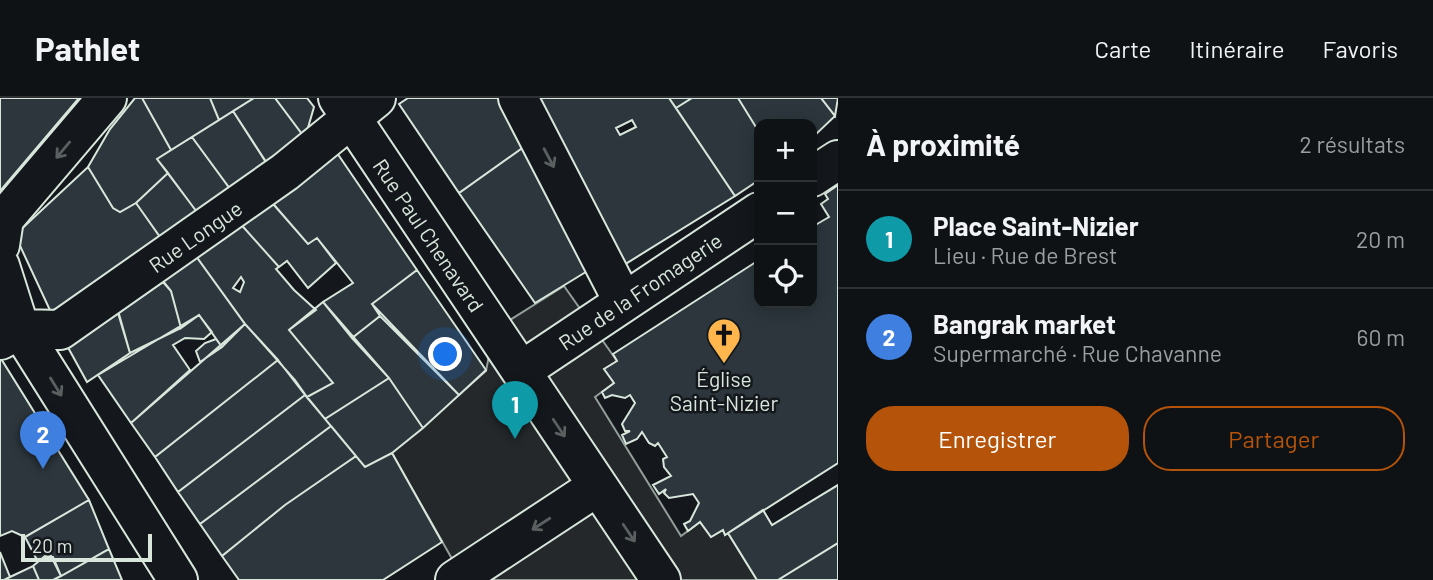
<!DOCTYPE html>
<html lang="fr">
<head>
<meta charset="utf-8">
<style>
	:root { --surface:#0f1215; --page:#1d2022; --text:#f1f3f6; --muted:#9b9ea0; --line:#2f3234; --accent:#b45309 }
	body { margin:0; font-family:Barlow,sans-serif; background:var(--page); color:var(--text) }
	.controls { position:absolute; right:21px; top:21px; display:grid; overflow:hidden; border-radius:14px; box-shadow:0 4px 18px #0003 }
	.controls button { width:63px; height:63px; display:grid; place-items:center; padding:0; border:0; border-bottom:2px solid var(--line); background:var(--surface); color:var(--text); font:35px sans-serif }
	.scale { position:absolute; left:21px; bottom:18px; width:131px; box-sizing:border-box; padding-left:7px; border:4px solid #d8e6dc; border-top:0; font-size:19px; line-height:24px; white-space:nowrap; color:#d8e6dc; -webkit-text-stroke:5px #14181c; paint-order:stroke }
	.you { position:absolute; left:446px; top:257px; width:24px; height:24px; margin:-18px; border:5px solid #fff; border-radius:50%; background:#1a73e8; box-shadow:0 0 0 10px #1a73e833 }
	.badge { display:grid; place-items:center; width:46px; height:46px; border-radius:50%; background:var(--accent); color:#fff; font-size:23px; font-weight:700 }
	.pin { position:absolute; translate:-50% -58px; filter:drop-shadow(0 2px 4px #0008) }
	.pin::after { content:''; position:absolute; top:37px; width:24px; height:21px; background:inherit; clip-path:polygon(0 0,100% 0,50% 100%) }
	.list { margin:0; padding:0; list-style:none }
	h2 { display:flex; justify-content:space-between; align-items:center; height:91px; margin:0; padding:0 28px; font-size:30px }
	h2 small { font-size:23px; font-weight:400; color:var(--muted) }
	.list li { display:grid; grid-template-columns:46px 1fr auto; gap:21px; align-items:center; box-sizing:border-box; height:98px; padding:0 28px; border-top:2px solid var(--line) }
	.list b { display:block; font-size:26px; white-space:nowrap }
	.list p { margin:0; font-size:23px; white-space:nowrap; color:var(--muted) }
	.list em { font-size:23px; font-style:normal; color:var(--muted) }
	.actions { display:flex; gap:14px; padding:21px 28px }
	.actions a { flex:1; padding:16px 0; border:2px solid var(--accent); border-radius:28px; text-align:center; font-size:24px; color:var(--accent) }
	.actions .main { background:var(--accent); color:#fff }
	.icon { flex:none; width:38px; height:38px; fill:none; stroke:currentColor; stroke-width:2; stroke-linecap:round; stroke-linejoin:round }
	.map { position:relative; flex:none; width:838px; height:482px; overflow:hidden }
	header { display:flex; align-items:center; gap:42px; box-sizing:border-box; height:98px; padding:0 35px; background:var(--surface); border-bottom:2px solid var(--line) }
	header strong { font-size:33px }
	nav { display:flex; gap:38px; margin-inline-start:auto; font-size:24px }
	main { display:flex }
	aside { flex:1; background:var(--surface) }
	.map>svg:first-child { display:block }
</style>
</head>
<body>
<header>
<strong>Pathlet</strong>
<nav><a>Carte</a><a>Itinéraire</a><a>Favoris</a></nav>
</header>
<main>
<div class="map">
<svg width="838" height="482" viewBox="0 0 838 482">
	<rect width="100%" height="100%" fill="#14181c"/>
	<path fill="#24282b" stroke="#939e99" stroke-width="2" d="M564,188L617,263L605,271L614,285L595,299L681,438L700,424L711,439L723,432L725,437L728,435L757,482H464L392,355L486,273L494,232Z"/>
	<path fill="#2c363c" stroke="#d8e6dc" stroke-width="2" fill-rule="evenodd" d="M0,0H79L0,93Z
		M135,0H142L171,52L157,61L168,75L136,105L120,114L113,110L88,69L110,31Z
		M142,0H210L219,22L171,52Z
		M210,0H254L219,22Z
		M254,0H275L305,40L269,69L233,13Z
		M275,0H307L314,9L305,40Z
		M408,0H503L528,46L459,95L399,6Z
		M531,0H669L735,98L619,170ZM632,22L636,29L620,37L616,30Z
		M669,0H692L676,10Z
		M692,0H738L759,34V82L735,98L676,10Z
		M738,0H821L835,18L812,40V26H759V34Z
		M821,0H838L835,18Z
		M233,13L272,73L236,99L192,39Z
		M192,39L236,99L203,122L157,61Z
		M528,46L594,169L535,205L459,95Z
		M335,52L417,172L372,206L380,218L352,240L323,204L353,185L317,140L308,146L269,101Z
		M88,69L113,110L120,114L136,105L165,146L55,223L15,137Z
		M168,75L202,121L165,146L136,105Z
		M838,87V365L725,437L723,432L711,439L700,424L688,433L684,426L690,423L699,405L693,396L669,400L664,395L666,391L659,396L653,387L671,378L664,369L663,361L667,359L658,345L655,348L649,345L642,334L637,341L626,346L622,337L630,333H625L622,326L635,305L630,297L625,300L612,297L605,300L602,294L614,285L604,271L617,263L613,256L759,162V205H812V129L829,119L821,106L828,101L825,96Z
		M267,99L308,146L317,140L336,165L308,190L287,163L279,169L237,122Z
		M237,122L279,169L276,171L294,192L316,212L289,232L333,285L307,299L295,282L245,226L193,154ZM241,179L244,184L240,194L233,190Z
		M193,154L245,226L222,249L199,217L181,230L171,193L159,178Z
		M417,172L486,272L459,297L372,206Z
		M163,184L171,193L181,230L130,255L118,215Z
		M323,204L389,280L325,321L307,299L333,285L289,232Z
		M117,209L130,255L87,284L65,244Z
		M199,217L212,234L204,241L185,240L173,247L190,272L131,325L98,277Z
		M380,218L459,297L423,330L389,280L352,240Z
		M245,226L278,262L155,359L131,325Z
		M216,241L222,249L200,264L196,253L205,245Z
		M0,259L89,402L25,439L12,433L0,438Z
		M278,262L305,297L178,394L155,359Z
		M389,280L423,330L392,355L365,369L325,321Z
		M305,297L331,328L200,426L178,394Z
		M331,328L356,358L285,407L222,458L200,426Z
		M392,355L442,444L383,482H239L222,458L285,407L356,358L365,369Z
		M838,387V445L778,482H757L728,435L763,412L772,427Z
		M89,402L109,451L61,478L51,458L37,462L25,439Z
		M838,445V482H778Z
		M109,451L122,482H53L61,478Z
		M0,454L10,479L4,482H0Z
		M45,458L53,459L61,478L53,482H39L33,468Z
		M33,468L39,482H4L10,479Z"/>
	<g fill="none" stroke-linecap="round" stroke-linejoin="round">
		<g stroke="#d8e6dc" stroke-width="42">
			<path id="street" d="M338,0L661,482
				M518,0L623,203
				M812,79L838,62
				M0,147L4,121L107,0
				M0,168L20,231L178,482
				M0,242L20,231L60,232L285,74L376,0
				M521,273L759,114
				M455,482L598,388"/>
		</g>
		<use href="#street" stroke="#14181c" stroke-width="38"/>
	</g>
	<defs><path id="oneway-shaft" d="M-6 0H5M1.5-3L5.5 0L1.5 3" fill="none" stroke-width="1.6" stroke-linecap="round" stroke-linejoin="round" transform="scale(1.75)"/></defs>
	<g stroke="#59605f">
		<use href="#oneway-shaft" transform="translate(63 52) rotate(130)"/>
		<use href="#oneway-shaft" transform="translate(549 60) rotate(62)"/>
		<use href="#oneway-shaft" transform="translate(56 289) rotate(58)"/>
		<use href="#oneway-shaft" transform="translate(559 330) rotate(56)"/>
		<use href="#oneway-shaft" transform="translate(541 426) rotate(147)"/>
		<use href="#oneway-shaft" transform="translate(629 435) rotate(56)"/>
	</g>
	<defs>
		<g id="church-pin" transform="scale(1.75)"><path d="M0 17L-7.5 6A9.5 9.5 0 1 1 7.5 6Z" fill="#ffb74d" stroke="#14181c"/><path d="M-1.2-6h2.4v3.5h3.3v2.4h-3.3V6h-2.4V-.1h-3.3v-2.4h3.3Z" fill="#111"/></g>
	</defs>
	<g fill-rule="evenodd">
		<use href="#church-pin" x="724" y="237"/>
	</g>
	<g text-anchor="middle" dominant-baseline="central" stroke-width="5" stroke-linejoin="round" paint-order="stroke">
		<g font-size="21" fill="#d8e6dc" stroke="#14181c">
			<text transform="translate(429 137) rotate(56)">Rue Paul Chenavard</text>
			<text transform="translate(195 138) rotate(-35)">Rue Longue</text>
			<text transform="translate(640 193) rotate(-34)">Rue de la Fromagerie</text>
		</g>
		<g font-size="21" fill="#d8e6dc" stroke="#14181c">
			<text x="724" y="280">Église<tspan x="724" dy="24">Saint-Nizier</tspan></text>
		</g>
	</g>
</svg>
<div class="controls">
<button>+</button>
<button>−</button>
<button><svg class="icon" aria-label="locate" viewBox="0 0 24 24"><circle cx="12" cy="12" r="6"/><path d="M12 2v4M12 18v4M2 12h4M18 12h4"/></svg></button>
</div>
<div class="scale">20 m</div>
<div class="you"></div>
<div class="pin badge" style="left:515px;top:341px;background:#0f9aa8">1</div>
<div class="pin badge" style="left:43px;top:371px;background:#3f7fe0">2</div>
</div>
<aside>
<h2>À proximité<small>2 résultats</small></h2>
<ul class="list">
<li><span class="badge" style="background:#0f9aa8">1</span><div><b>Place Saint-Nizier</b><p>Lieu · Rue de Brest</p></div><em>20 m</em></li>
<li><span class="badge" style="background:#3f7fe0">2</span><div><b>Bangrak market</b><p>Supermarché · Rue Chavanne</p></div><em>60 m</em></li>
</ul>
<div class="actions"><a class="main">Enregistrer</a><a>Partager</a></div>
</aside>
</main>
</body>
</html>
